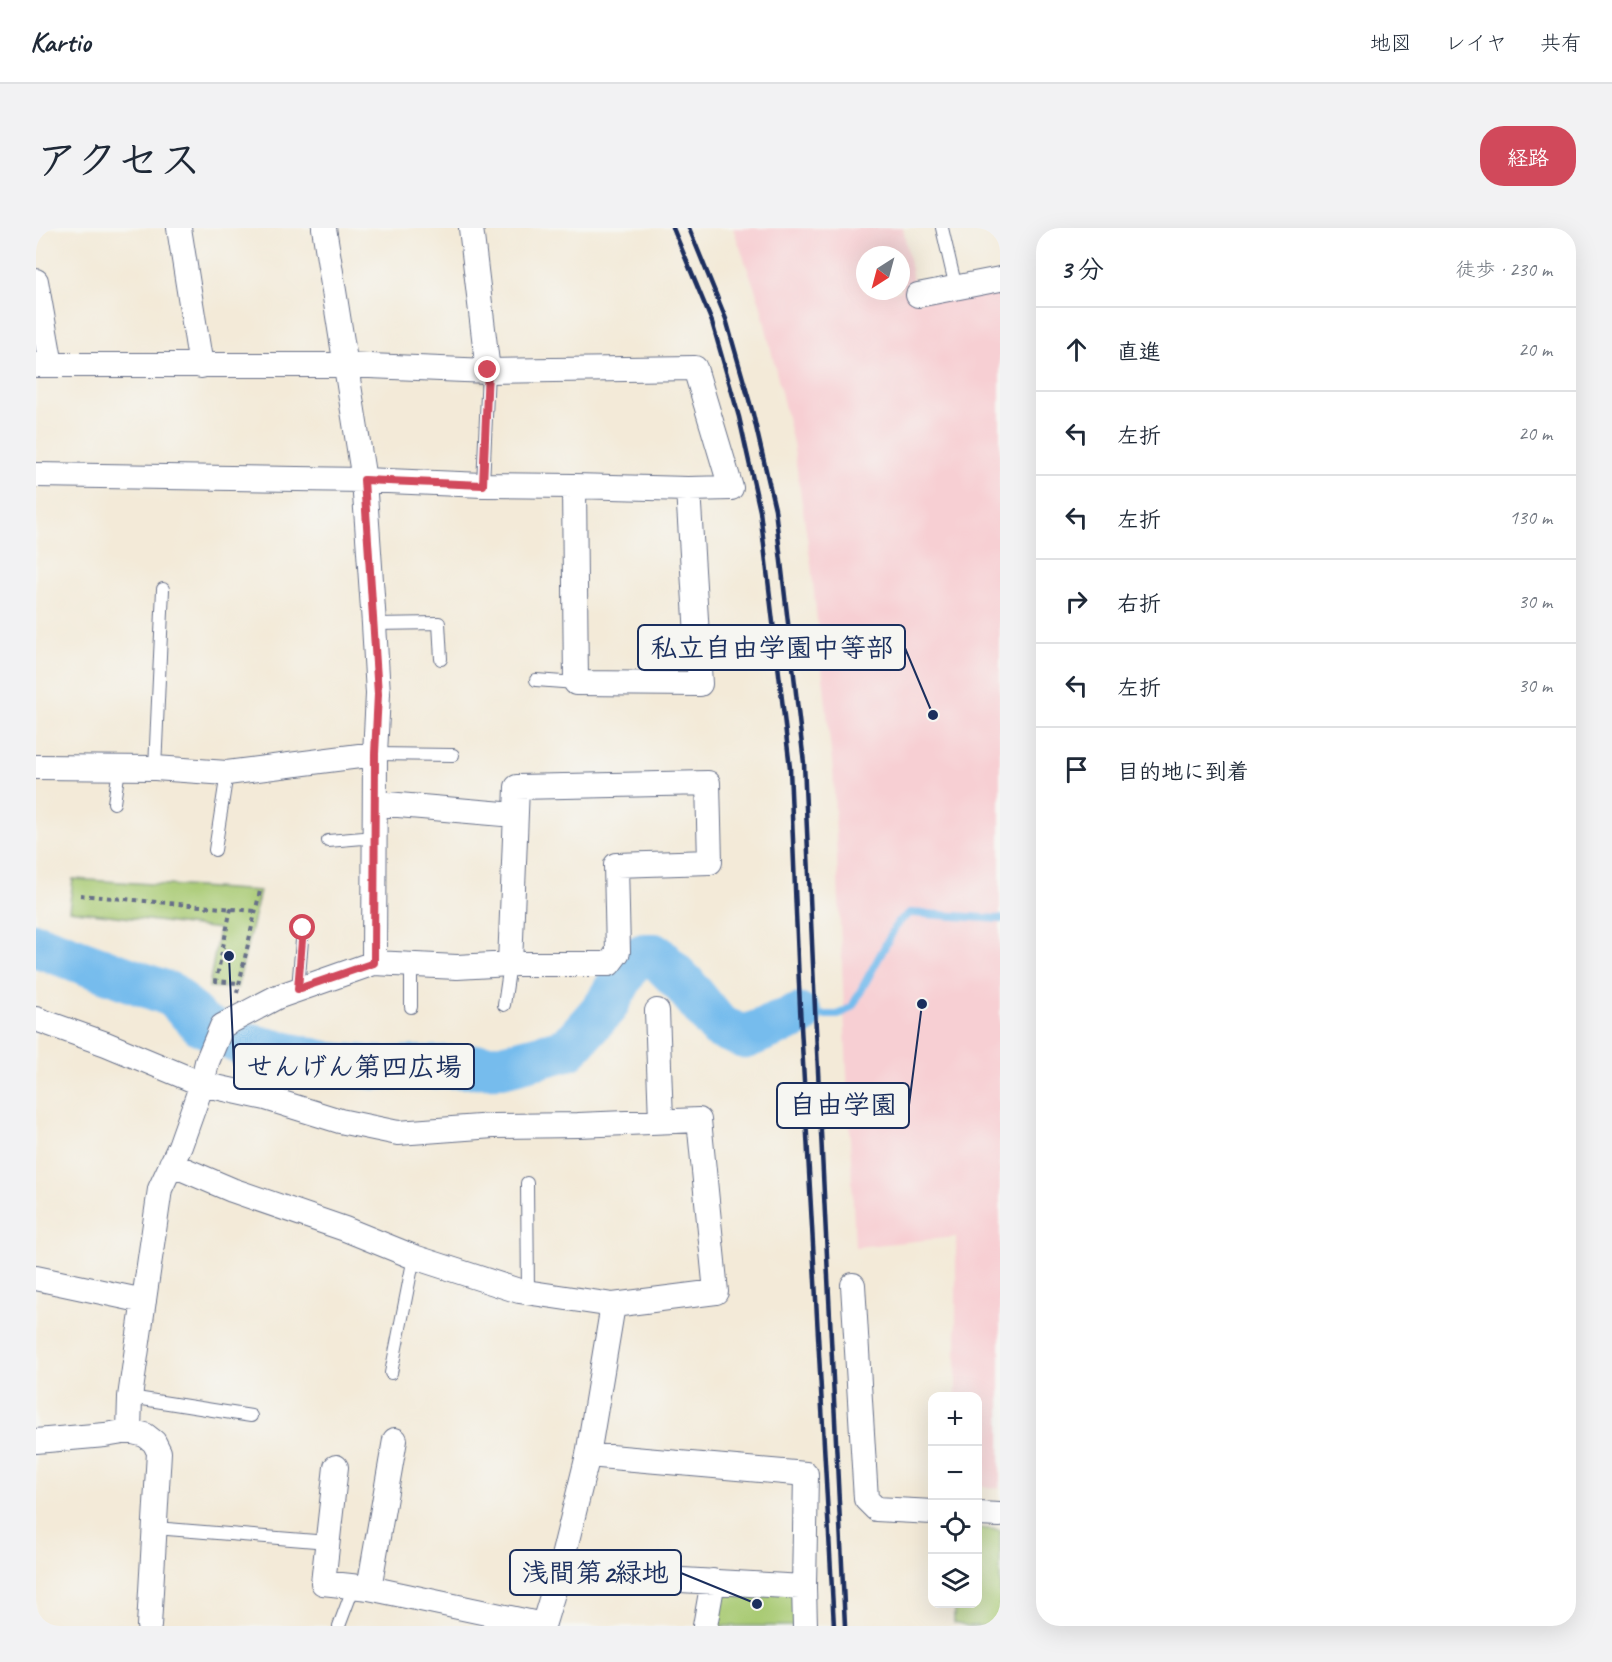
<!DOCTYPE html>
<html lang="ja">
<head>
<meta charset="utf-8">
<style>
	:root { --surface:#fff; --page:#f2f2f3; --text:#1f2937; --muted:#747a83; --line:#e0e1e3; --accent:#d1495b }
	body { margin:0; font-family:Caveat,"Klee One",sans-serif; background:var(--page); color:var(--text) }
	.controls { position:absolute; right:18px; bottom:18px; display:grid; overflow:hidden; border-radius:12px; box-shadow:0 6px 24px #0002 }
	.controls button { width:54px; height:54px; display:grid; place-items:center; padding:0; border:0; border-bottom:2px solid var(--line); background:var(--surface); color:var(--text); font:30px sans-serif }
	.compass { position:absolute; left:820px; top:18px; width:54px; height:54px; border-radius:50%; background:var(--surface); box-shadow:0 6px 24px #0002; rotate:216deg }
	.stop { position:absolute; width:18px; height:18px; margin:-14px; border:4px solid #d1495b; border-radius:50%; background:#fff }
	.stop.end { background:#d1495b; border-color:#fff; box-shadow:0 2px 6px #0008 }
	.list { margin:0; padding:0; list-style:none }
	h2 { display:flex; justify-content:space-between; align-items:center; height:78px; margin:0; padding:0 24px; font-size:26px }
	h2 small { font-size:20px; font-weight:400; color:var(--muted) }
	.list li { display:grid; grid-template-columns:39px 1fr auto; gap:18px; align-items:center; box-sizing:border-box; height:84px; padding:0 24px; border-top:2px solid var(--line) }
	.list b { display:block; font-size:22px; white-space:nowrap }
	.list em { font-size:20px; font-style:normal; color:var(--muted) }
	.icon { flex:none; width:33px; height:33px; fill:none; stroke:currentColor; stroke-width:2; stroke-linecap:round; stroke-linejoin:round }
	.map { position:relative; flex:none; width:964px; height:1398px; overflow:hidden; border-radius:24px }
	header { display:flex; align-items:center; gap:36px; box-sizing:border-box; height:84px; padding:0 30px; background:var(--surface); border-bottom:2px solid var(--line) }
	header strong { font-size:28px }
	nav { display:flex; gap:33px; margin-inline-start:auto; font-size:21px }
	.intro { display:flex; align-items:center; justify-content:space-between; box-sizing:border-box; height:144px; padding:0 36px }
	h1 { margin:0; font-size:42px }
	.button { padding:15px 27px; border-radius:24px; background:var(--accent); color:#fff; font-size:21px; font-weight:700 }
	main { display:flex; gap:36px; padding:0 36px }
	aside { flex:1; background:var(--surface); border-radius:24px; box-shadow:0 6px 24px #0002 }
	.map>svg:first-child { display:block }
</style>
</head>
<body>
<header>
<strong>Kartio</strong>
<nav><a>地図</a><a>レイヤ</a><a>共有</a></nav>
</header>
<div class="intro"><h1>アクセス</h1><a class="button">経路</a></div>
<main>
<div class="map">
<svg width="964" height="1398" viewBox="0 0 964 1398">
	<rect width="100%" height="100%" fill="#f6f6f2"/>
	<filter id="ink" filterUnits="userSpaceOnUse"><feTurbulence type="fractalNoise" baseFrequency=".0167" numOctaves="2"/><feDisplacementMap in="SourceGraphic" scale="12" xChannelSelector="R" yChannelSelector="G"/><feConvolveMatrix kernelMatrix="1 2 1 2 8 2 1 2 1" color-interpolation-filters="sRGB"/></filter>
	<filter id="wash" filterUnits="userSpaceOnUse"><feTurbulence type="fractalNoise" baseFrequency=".008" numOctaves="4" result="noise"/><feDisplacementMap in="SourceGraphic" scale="24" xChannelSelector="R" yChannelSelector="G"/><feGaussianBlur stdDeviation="1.35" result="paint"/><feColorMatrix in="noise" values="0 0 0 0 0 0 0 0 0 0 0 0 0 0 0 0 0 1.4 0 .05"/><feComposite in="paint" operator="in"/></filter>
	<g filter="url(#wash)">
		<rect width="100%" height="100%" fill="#f3ead8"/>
		<path fill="#f7cfd3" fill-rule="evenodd" d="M697,0H867L881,74L964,57V1260L942,1258V1168H920V1009L819,1019L797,543L775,336L757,215L724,75ZM829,27H865V63H829Z"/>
		<path fill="#a9ca73" stroke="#627c68" stroke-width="1.5" d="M37,651L224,663L201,760L173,759L183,701L33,682Z
			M942,1300L964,1302V1398H932L918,1394V1376H942Z
			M677,1353L768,1359L769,1398H669Z"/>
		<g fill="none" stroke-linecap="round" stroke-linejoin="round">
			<path stroke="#76bced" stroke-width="8" d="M764,787H802L816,779L862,694L874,685L964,691"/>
			<path stroke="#76bced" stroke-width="44" d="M0,717L136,767L165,796L207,816L294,836L343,840L466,838L532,821L570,778L595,733L608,727H619L648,756L683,799L709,809L764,787"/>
		</g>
	</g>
	<g filter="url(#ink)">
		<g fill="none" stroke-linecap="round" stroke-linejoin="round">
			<g stroke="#677089" stroke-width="14">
				<path id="service" d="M906,0L920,60
					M447,257L452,143
					M338,396L403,395L405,431
					M500,452L540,455
					M339,526L417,527
					M119,540L127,361
					M78,575L83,541
					M292,613L339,609
					M179,622L191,545
					M375,737V779
					M262,761L267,700
					M468,777L474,736
					M491,955L492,1064
					M355,1145L378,1029
					M94,1169L215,1188
					M119,1300L292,1314
					M303,1398L318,1358"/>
			</g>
			<g stroke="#677089" stroke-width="26">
				<path id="minor" d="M143,0L165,138
					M435,0L452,143
					M0,53L15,137
					M882,67L964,51
					M0,137H310L452,143L659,140L695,260L652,261L538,258
					M0,247L328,252L447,257L538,258L540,455L664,456L652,261
					M0,539L119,540L191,545L339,526
					M339,575L479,587
					M338,735L421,739L474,736H573L582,724L580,637L674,634L672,555L481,559L474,736
					M621,783L625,892
					M0,791L70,816L166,856L230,870L304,893L362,905L457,898L542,897L663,892L680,1064L577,1077L483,1063L378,1029L309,1001L196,962L135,936
					M0,1050L108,1073
					M817,1057L830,1271L840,1281L897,1284
					M93,1203L94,1169L124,961L144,918L166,856L171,834L186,798L241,769L338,735L339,526L342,466L338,396L328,252L288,0
					M359,1212L333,1360L507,1397
					M0,1213L69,1207L93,1203L109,1207L118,1214L123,1224L113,1398
					M552,1227L770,1246L768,1359
					M300,1239L287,1355L333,1360
					M942,1286L964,1287
					M523,1345L768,1359L769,1398
					M507,1398L523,1345L552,1227L577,1077
					M669,1398L677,1353"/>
			</g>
			<path stroke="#677089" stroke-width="4" stroke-dasharray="4.5 4.5" stroke-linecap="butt" d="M44,667L219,683
				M195,680L180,753L202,755
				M201,765L224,663"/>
			<use href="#service" stroke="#fff" stroke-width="12"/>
			<use href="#minor" stroke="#fff" stroke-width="24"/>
			<path stroke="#1b2f5e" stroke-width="4.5" d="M637,0L676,94L703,189L724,283L754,540L764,780L798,1398
				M653,0L690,91L717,186L739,281L768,535L779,781L809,1398"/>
		</g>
	</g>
	<g fill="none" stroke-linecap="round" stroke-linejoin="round" filter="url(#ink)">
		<path stroke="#d1495b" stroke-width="8" d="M267,700L262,761L338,735L339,526L342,466L328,252L447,257L452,142"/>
	</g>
	<path fill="none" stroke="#1b2f5e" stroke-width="2" d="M897 487L869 420M193 728L198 839M886 776L873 877M721 1376L645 1345"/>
	<g fill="#1b2f5e" stroke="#f6f6f2" stroke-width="2">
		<circle cx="897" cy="487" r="6"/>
		<circle cx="193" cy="728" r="6"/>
		<circle cx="886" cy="776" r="6"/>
		<circle cx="721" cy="1376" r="6"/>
	</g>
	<g fill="#f6f6f2" stroke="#1b2f5e" stroke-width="2">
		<rect x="602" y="397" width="267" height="45" rx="6"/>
		<rect x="198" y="816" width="240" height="45" rx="6"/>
		<rect x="741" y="855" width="132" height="45" rx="6"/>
		<rect x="474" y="1322" width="171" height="45" rx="6"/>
	</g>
	<g font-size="27" text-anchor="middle" font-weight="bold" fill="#1b2f5e">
		<text x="736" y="429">私立自由学園中等部</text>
		<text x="318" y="848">せんげん第四広場</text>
		<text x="807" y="886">自由学園</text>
		<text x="559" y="1354">浅間第2緑地</text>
	</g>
</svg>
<div class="controls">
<button>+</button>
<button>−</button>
<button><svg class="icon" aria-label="locate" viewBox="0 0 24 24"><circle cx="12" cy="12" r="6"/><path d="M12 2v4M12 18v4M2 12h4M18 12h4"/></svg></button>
<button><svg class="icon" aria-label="layers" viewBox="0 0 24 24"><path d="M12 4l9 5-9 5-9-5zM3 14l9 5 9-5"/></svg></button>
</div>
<svg class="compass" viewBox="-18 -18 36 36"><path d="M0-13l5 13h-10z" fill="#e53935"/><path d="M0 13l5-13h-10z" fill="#747a83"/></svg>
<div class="stop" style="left:267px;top:700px"></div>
<div class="stop end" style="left:452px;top:142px"></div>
</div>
<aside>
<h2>3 分<small>徒歩 · 230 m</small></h2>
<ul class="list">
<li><svg class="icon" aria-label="ahead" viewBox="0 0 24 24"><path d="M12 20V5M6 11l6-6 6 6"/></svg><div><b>直進</b></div><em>20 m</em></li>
<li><svg class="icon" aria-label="left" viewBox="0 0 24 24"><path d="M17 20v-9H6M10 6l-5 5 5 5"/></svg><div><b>左折</b></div><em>20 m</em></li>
<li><svg class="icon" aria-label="left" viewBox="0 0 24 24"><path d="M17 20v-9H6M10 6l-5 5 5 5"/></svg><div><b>左折</b></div><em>130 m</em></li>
<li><svg class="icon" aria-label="right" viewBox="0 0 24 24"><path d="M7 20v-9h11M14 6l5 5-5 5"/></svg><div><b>右折</b></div><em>30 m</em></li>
<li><svg class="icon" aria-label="left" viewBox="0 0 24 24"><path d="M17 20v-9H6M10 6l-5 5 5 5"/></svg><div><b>左折</b></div><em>30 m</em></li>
<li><svg class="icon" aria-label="arrive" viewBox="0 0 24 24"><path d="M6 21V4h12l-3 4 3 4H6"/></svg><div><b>目的地に到着</b></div></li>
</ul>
</aside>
</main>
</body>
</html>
